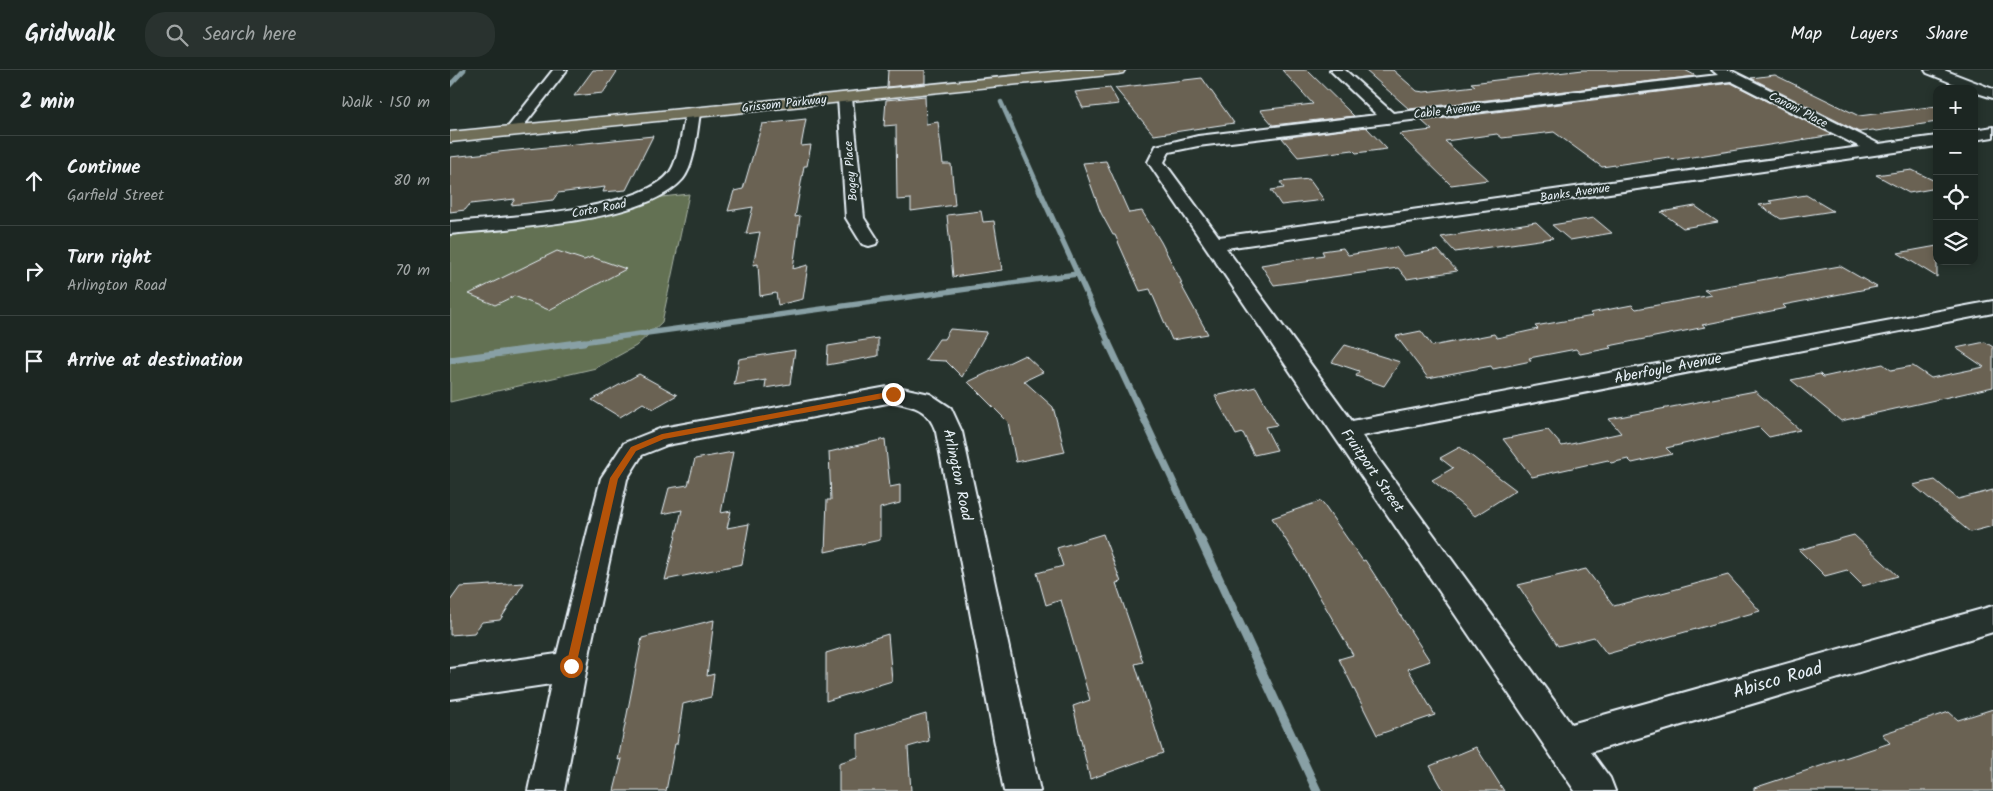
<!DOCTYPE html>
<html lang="en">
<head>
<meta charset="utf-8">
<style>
	:root { --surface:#1c2622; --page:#29322f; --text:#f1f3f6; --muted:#a0a5a5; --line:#3a4340 }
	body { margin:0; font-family:Kalam,sans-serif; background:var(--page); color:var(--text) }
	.controls { position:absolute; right:15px; top:15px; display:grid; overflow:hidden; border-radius:10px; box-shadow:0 2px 8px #0003 }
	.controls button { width:45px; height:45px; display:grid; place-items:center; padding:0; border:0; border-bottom:1px solid var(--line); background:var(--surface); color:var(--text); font:25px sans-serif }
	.stop { position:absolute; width:15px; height:15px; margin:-11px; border:4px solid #b45309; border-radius:50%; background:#fff }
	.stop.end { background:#b45309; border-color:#fff; box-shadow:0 1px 5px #0008 }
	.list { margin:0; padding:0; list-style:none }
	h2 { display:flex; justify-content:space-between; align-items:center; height:65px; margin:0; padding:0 20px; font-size:21px }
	h2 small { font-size:16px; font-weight:400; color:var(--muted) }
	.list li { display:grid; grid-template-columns:32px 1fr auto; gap:15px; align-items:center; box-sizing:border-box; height:90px; padding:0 20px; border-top:1px solid var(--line) }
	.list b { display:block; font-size:19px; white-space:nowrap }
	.list p { margin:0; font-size:16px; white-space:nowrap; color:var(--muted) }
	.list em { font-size:16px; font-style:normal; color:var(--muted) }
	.icon { flex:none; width:28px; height:28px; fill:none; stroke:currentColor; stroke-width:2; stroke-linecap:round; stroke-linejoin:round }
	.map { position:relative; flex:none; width:1543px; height:721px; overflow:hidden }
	header { display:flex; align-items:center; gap:30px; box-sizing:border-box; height:70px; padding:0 25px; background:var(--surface); border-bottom:1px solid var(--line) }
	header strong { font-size:24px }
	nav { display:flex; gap:28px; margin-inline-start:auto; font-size:18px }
	.search { width:350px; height:45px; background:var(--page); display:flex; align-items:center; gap:12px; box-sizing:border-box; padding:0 18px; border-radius:20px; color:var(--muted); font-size:19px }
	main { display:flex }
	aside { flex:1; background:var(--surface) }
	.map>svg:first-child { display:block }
</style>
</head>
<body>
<header>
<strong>Gridwalk</strong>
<div class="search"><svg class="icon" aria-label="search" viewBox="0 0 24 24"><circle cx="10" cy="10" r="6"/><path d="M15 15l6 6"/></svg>Search here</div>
<nav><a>Map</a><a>Layers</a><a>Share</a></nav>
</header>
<main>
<aside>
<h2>2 min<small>Walk · 150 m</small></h2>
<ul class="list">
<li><svg class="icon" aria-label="ahead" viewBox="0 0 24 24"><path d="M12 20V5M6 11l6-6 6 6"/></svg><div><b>Continue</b><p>Garfield Street</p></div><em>80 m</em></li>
<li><svg class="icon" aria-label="right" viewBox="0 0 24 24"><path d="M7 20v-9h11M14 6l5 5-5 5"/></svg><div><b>Turn right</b><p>Arlington Road</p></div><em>70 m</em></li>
<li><svg class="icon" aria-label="arrive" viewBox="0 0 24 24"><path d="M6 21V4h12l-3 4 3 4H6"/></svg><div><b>Arrive at destination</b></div></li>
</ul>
</aside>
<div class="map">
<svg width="1543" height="721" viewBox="0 0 1543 721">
	<rect width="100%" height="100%" fill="#26332d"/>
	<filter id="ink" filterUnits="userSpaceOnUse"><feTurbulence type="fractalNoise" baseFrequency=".02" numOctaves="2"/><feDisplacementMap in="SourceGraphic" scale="10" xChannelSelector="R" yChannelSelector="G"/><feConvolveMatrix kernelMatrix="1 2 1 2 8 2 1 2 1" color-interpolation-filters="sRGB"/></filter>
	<g filter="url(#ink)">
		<path fill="#647152" stroke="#a6b1a5" d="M239,124L212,252L186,276L146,298L0,332V162L203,128Z"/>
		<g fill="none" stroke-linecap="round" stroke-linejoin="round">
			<path stroke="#88a0a5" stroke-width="4.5" d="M0,15L14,0
				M551,32L590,120"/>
			<path stroke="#88a0a5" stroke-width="5.5" d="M589,119L659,273
				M124,273L627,204"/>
			<path stroke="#88a0a5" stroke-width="7" d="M658,272L750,469
				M0,290L134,272"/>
			<path stroke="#88a0a5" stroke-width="9" d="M750,468L867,721"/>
		</g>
		<path fill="#6a6252" stroke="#e8f1f8" d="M143,0H168L153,23L124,26Z
			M438,0H475V13L437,17Z
			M832,0H857L904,46L823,55L810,40L863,34Z
			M915,0H943L967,21L974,22L1025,16L1021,13L1133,0H1235L1246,6L959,39Z
			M1325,5L1409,46L1487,36V52L1426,61L1423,60L1409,62L1301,8Z
			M752,8L784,53L704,65L665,18Z
			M1281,13L1383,65L1223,90L1219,87L1152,97L1104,62L1052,68L1047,64L995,71L1038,110L1001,115L949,64L982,60L972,51Z
			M660,18L669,34L633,38L625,22Z
			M475,26L476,54L488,52L493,94H501L505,135L461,141V129L447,130L446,55L434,56L436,30Z
			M356,49L351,76L361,75L357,96H354L345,147L350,146L343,199L358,195L353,229L328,235L326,223L310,226L308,194L303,195L310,162L296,164L303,137L278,141L284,121L293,119L312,54Z
			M916,57L937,79L906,83L903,80L848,87L832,68Z
			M203,66L176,120L153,122L155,117L108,123L103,130L61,135L65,129L20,134L15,140L0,142V87Z
			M656,91L679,143L692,141L711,172L732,213H730L758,264L722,270L700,219L690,221L665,165H663L651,143L633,93Z
			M1462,100L1487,112V118L1459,123L1426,105Z
			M859,109L874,130L831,135L821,120L834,118L830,112Z
			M1356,125L1383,141L1331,149L1309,135L1323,133L1319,131Z
			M1245,136L1268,152L1233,158L1211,142Z
			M531,141L533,152L544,151L552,200L503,207L497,145Z
			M1144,148L1162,163L1120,170L1102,155Z
			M1086,152L1103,168L1005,182L991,167Z
			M1487,176V207L1448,183Z
			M946,177L953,186L988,180L1007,201L957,209L948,198L824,215L811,195L874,185L872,181L893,178L898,185Z
			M107,181L134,190L142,187L176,199L99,240L64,226L45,235L19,224Z
			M1390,196L1427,217L1333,235L1336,238L1252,255L1255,257L1159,276L1161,278L1130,284L1126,279L1079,288L1081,291L1043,299L1041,296L978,308L946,266L971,261L982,276L1044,264L1047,268L1088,259L1085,256L1143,246L1140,243L1182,235L1186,239L1261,225L1254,220Z
			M500,259L537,262L512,307L496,291L475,290L489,269H494Z
			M428,268V286L377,295L378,276Z
			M1535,272L1543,277V317L1391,351L1341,310L1370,304L1373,307L1433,294L1441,300L1463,296L1481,308L1534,297L1506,278Z
			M895,275L950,292L934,316L906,306L909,301L882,292Z
			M345,280L340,314L315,318L316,310L284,315L289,289Z
			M575,285L593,302L574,311L603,337L615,382L566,392L558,352L518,312Z
			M189,304L227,325L203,339L193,333L170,347L142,330Z
			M806,317L827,355L815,357L827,380L804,385L793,363L786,365L765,326Z
			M1305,321L1350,360L1319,367L1309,357L1216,378L1222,384L1182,393L1178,389L1161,393L1158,390L1082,407L1053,369L1098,360L1112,376L1171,363L1159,349Z
			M435,369L440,417L450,415V433L430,438V470L375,482L377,430H381L379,382Z
			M1010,377L1042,402L1066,420L1025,446L982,410L1003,398L990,388Z
			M283,382L271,443L281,441L277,458L299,454L292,494L215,510L232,440L212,444L219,418L238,415L245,389Z
			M1485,410L1508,429L1543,420V456L1520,462L1463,415Z
			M871,431L913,491L915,490L980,591L958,599L985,645L927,665L889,589L903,585L848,489L822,448Z
			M653,464L671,512L666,513L693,592L685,594L713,683L640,709L623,636L640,630L611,530L596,535L587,503L613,496L607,478Z
			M1404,465L1448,506L1413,516L1397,500L1375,506L1349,480Z
			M1136,499L1164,536L1278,505L1310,541L1157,584L1144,567L1108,576L1068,515Z
			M74,513L50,550L32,552L24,563L0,565V531L10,517Z
			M264,550L257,606L264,604L261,627L233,634L227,674H225L216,721H164L172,689L168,690L192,568Z
			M438,564L442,611L376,631V583Z
			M1543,639V721H1304V718L1440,673L1432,664L1499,642L1508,650Z
			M476,644L479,671L458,677L461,721H389V693L408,687V664Z
			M1026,677L1054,721H994L980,696Z"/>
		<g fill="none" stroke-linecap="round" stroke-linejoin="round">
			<g stroke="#e8f1f8" stroke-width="4">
				<path id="minor" d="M103,0H117L68,63H58L55,60L58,57Z
					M880,0H895L943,43L1268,5L1262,0H1280L1429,74L1487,66V76L776,178L902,351L1543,231V243L912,366L1121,654L1543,536V562L1141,682L1160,708L1165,721H1125L698,92L706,76L748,66L927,45ZM1281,11L1410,77L769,167L714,92L719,82L748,76Z
					M1475,0H1494L1543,19V28L1524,22V19H1517L1477,3Z
					M395,24L400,25L402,28L414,148L428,170L426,174L419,176L412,174L396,148L388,28L390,25Z
					M243,39L248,40L250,43C247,61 245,94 233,109C196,153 56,158 0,164V152C47,148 193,141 220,102C229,89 232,59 236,43L238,40Z
					M1543,57V67L1524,70V60Z
					M443,316L480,324L501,338L512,362L590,721H554L486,362C478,339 465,336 443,332L217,375L192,385L177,409L142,570L114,721H78L101,614L0,629V599L107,584L151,408L174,373L212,358Z"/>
			</g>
			<g stroke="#e8f1f8" stroke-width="3">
				<path id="major" d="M623,0H675L673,3L668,4L0,72V62Z"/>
			</g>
			<use href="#minor" fill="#26332d" fill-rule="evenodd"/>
			<use href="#major" fill="#706e59" fill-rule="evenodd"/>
		</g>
	</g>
	<path fill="#b45309" d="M443,321L446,322V326L214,369L186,381L168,409L126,596L125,599H117L116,596L160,408L181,377L212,364Z"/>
	<g text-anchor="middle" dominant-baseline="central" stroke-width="4" stroke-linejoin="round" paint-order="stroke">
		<g font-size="12" fill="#e8f1f8" stroke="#26332d">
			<text transform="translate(334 34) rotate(-6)">Grissom Parkway</text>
			<text transform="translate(1348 40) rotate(27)">Canoni Place</text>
			<text transform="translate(997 41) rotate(-7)">Cable Avenue</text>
			<text transform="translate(401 101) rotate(-95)">Bogey Place</text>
			<text transform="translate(1125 123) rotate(-8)">Banks Avenue</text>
			<text transform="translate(149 139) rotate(-11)">Corto Road</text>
		</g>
		<g font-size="15" fill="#e8f1f8" stroke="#26332d">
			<text transform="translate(1218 299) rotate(-11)">Aberfoyle Avenue</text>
			<text transform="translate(922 401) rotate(55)">Fruitport Street</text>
			<text transform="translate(507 405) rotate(78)">Arlington Road</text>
		</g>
		<g font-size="18" fill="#e8f1f8" stroke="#26332d">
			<text transform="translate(1328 611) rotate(-16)">Abisco Road</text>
		</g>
	</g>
</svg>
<div class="controls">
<button>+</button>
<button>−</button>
<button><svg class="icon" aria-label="locate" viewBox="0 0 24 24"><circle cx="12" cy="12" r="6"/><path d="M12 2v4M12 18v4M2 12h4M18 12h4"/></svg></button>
<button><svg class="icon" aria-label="layers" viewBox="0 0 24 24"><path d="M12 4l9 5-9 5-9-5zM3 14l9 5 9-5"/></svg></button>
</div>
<div class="stop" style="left:121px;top:596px"></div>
<div class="stop end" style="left:443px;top:324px"></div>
</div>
</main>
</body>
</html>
